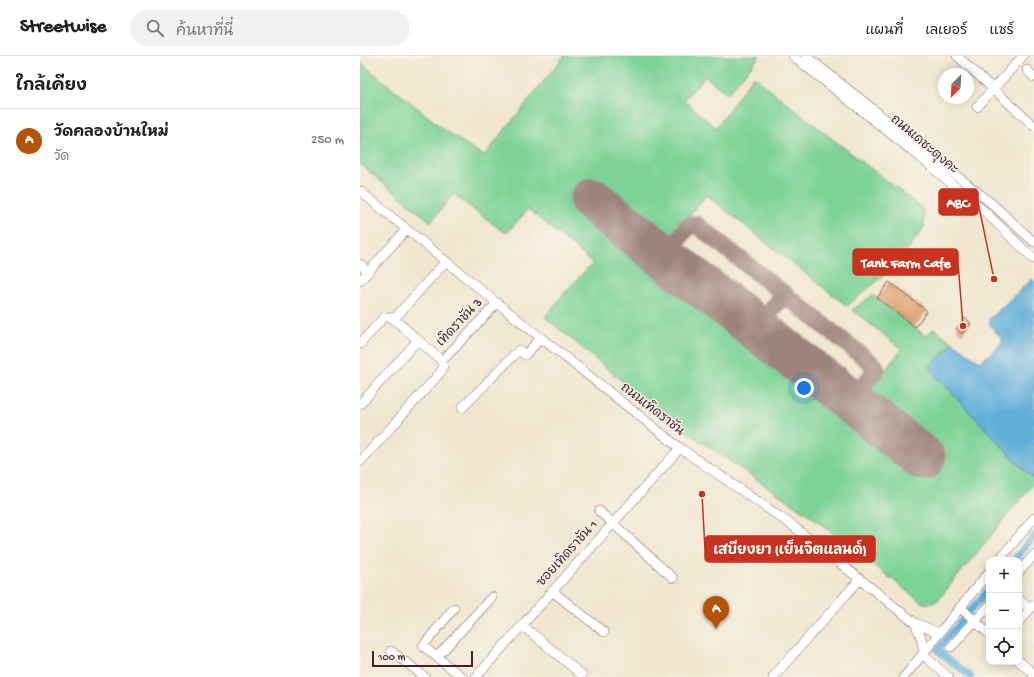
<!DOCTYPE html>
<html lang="th">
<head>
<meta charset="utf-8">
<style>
	:root { --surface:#fff; --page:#f2f2f2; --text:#222; --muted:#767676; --line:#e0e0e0; --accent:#b45309 }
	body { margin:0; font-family:"Gochi Hand","Playpen Sans Thai",sans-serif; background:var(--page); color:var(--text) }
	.controls { position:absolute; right:12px; bottom:12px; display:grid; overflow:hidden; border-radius:8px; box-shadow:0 2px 10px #0003 }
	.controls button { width:36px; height:36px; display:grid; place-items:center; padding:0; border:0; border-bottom:1px solid var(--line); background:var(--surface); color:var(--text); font:20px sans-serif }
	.compass { position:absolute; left:578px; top:12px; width:36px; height:36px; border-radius:50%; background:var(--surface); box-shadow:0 2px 10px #0003; rotate:204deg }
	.scale { position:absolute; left:12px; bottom:10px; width:101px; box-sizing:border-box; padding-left:4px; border:2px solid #4a1f2b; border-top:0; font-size:11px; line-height:14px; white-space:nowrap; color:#4a1f2b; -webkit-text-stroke:3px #f7f3e8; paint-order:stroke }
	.you { position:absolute; left:444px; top:332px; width:14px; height:14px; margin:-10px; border:3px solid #fff; border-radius:50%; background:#1a73e8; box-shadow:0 0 0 6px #1a73e833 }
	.badge { display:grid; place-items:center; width:26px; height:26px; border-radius:50%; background:var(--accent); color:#fff; font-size:13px; font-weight:700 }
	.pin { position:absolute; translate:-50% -33px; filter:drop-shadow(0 1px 2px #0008) }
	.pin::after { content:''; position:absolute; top:21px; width:14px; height:12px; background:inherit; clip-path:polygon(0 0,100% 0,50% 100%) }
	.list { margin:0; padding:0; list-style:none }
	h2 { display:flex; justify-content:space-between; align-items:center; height:52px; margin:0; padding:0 16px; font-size:17px }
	h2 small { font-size:13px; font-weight:400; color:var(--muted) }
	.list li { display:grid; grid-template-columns:26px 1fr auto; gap:12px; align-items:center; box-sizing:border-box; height:64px; padding:0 16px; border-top:1px solid var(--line) }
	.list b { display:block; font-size:15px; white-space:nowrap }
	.list p { margin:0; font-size:13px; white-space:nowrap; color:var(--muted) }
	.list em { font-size:13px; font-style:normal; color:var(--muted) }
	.icon { flex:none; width:22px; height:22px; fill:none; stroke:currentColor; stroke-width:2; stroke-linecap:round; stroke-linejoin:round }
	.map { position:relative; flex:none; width:674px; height:621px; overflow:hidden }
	header { display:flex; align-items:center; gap:24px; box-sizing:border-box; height:56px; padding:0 20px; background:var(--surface); border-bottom:1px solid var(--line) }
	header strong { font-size:19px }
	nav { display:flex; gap:22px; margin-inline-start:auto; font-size:14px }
	.search { width:280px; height:36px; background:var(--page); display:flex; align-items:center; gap:10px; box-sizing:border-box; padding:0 14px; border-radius:22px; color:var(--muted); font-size:15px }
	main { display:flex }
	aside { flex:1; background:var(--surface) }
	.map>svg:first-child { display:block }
</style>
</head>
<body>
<header>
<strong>Streetwise</strong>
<div class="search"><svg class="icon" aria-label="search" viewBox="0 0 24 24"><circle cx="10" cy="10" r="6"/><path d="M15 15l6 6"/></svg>ค้นหาที่นี่</div>
<nav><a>แผนที่</a><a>เลเยอร์</a><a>แชร์</a></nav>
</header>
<main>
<aside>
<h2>ใกล้เคียง<small></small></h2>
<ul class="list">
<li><span class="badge">A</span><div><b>วัดคลองบ้านใหม่</b><p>วัด</p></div><em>250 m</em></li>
</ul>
</aside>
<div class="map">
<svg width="674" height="621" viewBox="0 0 674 621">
	<rect width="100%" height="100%" fill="#f7f3e8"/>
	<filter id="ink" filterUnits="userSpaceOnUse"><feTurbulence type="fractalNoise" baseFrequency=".025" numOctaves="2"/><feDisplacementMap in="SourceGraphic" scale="8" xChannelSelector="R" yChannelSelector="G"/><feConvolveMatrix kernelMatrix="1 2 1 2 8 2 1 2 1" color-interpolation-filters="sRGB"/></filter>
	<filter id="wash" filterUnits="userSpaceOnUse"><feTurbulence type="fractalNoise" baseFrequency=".012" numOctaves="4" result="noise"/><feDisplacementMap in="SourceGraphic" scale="16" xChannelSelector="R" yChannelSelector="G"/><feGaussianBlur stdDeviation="0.9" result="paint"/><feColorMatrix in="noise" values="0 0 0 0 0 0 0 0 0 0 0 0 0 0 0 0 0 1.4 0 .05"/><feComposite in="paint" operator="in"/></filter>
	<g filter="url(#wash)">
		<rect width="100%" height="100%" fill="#f1e7cf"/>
		<path fill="#7dd397" stroke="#647961" d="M204,0H400L367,38L345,20L324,44L356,72L393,20L435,54L562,152L564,162V171L548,193L521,222L487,250L346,139L307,187L236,132L221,151L559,415L574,396L504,341L542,293L492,254L513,239L566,280L574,273L594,287L569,311L575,319L669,419L674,422V427L578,544C572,549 568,548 561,546L452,461L305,361L185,261L206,235L233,207L168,153L147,177L141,174L93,138L71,166L0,108V6L86,75L124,100Z"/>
		<path fill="#5eafd9" stroke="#546782" d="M672,223L674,225V422L669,419L575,319L569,311L594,287L620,306L642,287V283L630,269L629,263Z"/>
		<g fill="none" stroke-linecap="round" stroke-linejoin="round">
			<path stroke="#5eafd9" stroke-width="7" d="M654,504L674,480
				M611,621L577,594L629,533"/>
			<path stroke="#9e837d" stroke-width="18" d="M299,196H308L310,195L328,170L333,168L337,169L515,310L516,313L514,316L497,338L495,342L496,349
				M393,269C408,265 412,246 427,240"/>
			<path stroke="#9e837d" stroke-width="45" d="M232,144L563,402"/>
		</g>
		<g id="blocks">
			<path fill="#e1a476" d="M529,226L567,255L555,271L517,242Z
				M605,262L611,267L602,278L596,273Z"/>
		</g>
	</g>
	<g filter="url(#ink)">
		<use href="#blocks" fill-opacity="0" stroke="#846564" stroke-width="1"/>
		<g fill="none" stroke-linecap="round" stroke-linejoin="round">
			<g stroke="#846564" stroke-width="10">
				<path id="minor" d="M433,0L560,101L624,155L674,203
					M446,0L631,147L674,186
					M597,0L674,70
					M667,14L674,21
					M617,51L663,0
					M0,135L137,247L320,392L433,470L555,567L579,577
					M0,208L8,216
					M0,225L46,174
					M34,263L86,205
					M0,288L24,261H29L34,263L82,305L83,310L81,316L0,406
					M82,305L137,247
					M0,348L58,284
					M102,352L159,294L165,299L181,282
					M239,455L313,522
					M639,504L674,462
					M659,516L674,499
					M192,535L244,576
					M659,543L669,553
					M600,551L629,578
					M94,552L63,590L102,621
					M659,566L674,548
					M555,567L561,581L564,597
					M162,569L222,619
					M591,591L629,550
					M31,595L65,621
					M563,599L589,621
					M77,601L132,541
					M659,605L674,618
					M116,621L320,392
					M413,621L500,523
					M544,621L629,516"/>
			</g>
			<use href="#minor" stroke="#fff" stroke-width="9"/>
		</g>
	</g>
	<g text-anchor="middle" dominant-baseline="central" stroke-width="3" stroke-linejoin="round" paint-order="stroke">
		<g font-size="13" fill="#4a1f2b" stroke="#f7f3e8">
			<text transform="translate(564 89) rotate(40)">ถนนเดชะตุงคะ</text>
			<text transform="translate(100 267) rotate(-47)">เทิดราชัน 3</text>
			<text transform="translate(292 354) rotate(38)">ถนนเทิดราชัน</text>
			<text transform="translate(208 498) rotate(-48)">ซอยเทิดราชัน 1</text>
		</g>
	</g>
	<path fill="none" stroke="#c8321e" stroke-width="1.5" d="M634 223L618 146M603 270L598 206M342 438L345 493"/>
	<g fill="#c8321e" stroke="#f7f3e8" stroke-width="1.5">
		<circle cx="634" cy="223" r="4"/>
		<circle cx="603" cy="270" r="4"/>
		<circle cx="342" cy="438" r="4"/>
	</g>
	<g fill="#c8321e" stroke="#c8321e" stroke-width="1.5">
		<rect x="579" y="133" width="39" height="26" rx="4"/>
		<rect x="493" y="193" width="105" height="26" rx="4"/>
		<rect x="345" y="480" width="170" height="26" rx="4"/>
	</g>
	<g font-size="14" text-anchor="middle" font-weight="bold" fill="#fff">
		<text x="598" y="151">ABC</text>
		<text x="546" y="211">Tank Farm Cafe</text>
		<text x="430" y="498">เสบียงยา (เย็นจิตแลนด์)</text>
	</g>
</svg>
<div class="controls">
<button>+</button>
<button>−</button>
<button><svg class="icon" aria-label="locate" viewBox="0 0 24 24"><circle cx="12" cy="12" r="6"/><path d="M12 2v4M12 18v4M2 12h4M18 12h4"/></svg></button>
</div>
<svg class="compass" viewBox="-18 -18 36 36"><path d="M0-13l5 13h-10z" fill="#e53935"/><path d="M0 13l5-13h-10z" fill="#767676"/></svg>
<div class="scale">100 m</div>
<div class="you"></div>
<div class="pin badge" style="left:356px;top:573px">A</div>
</div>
</main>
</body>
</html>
